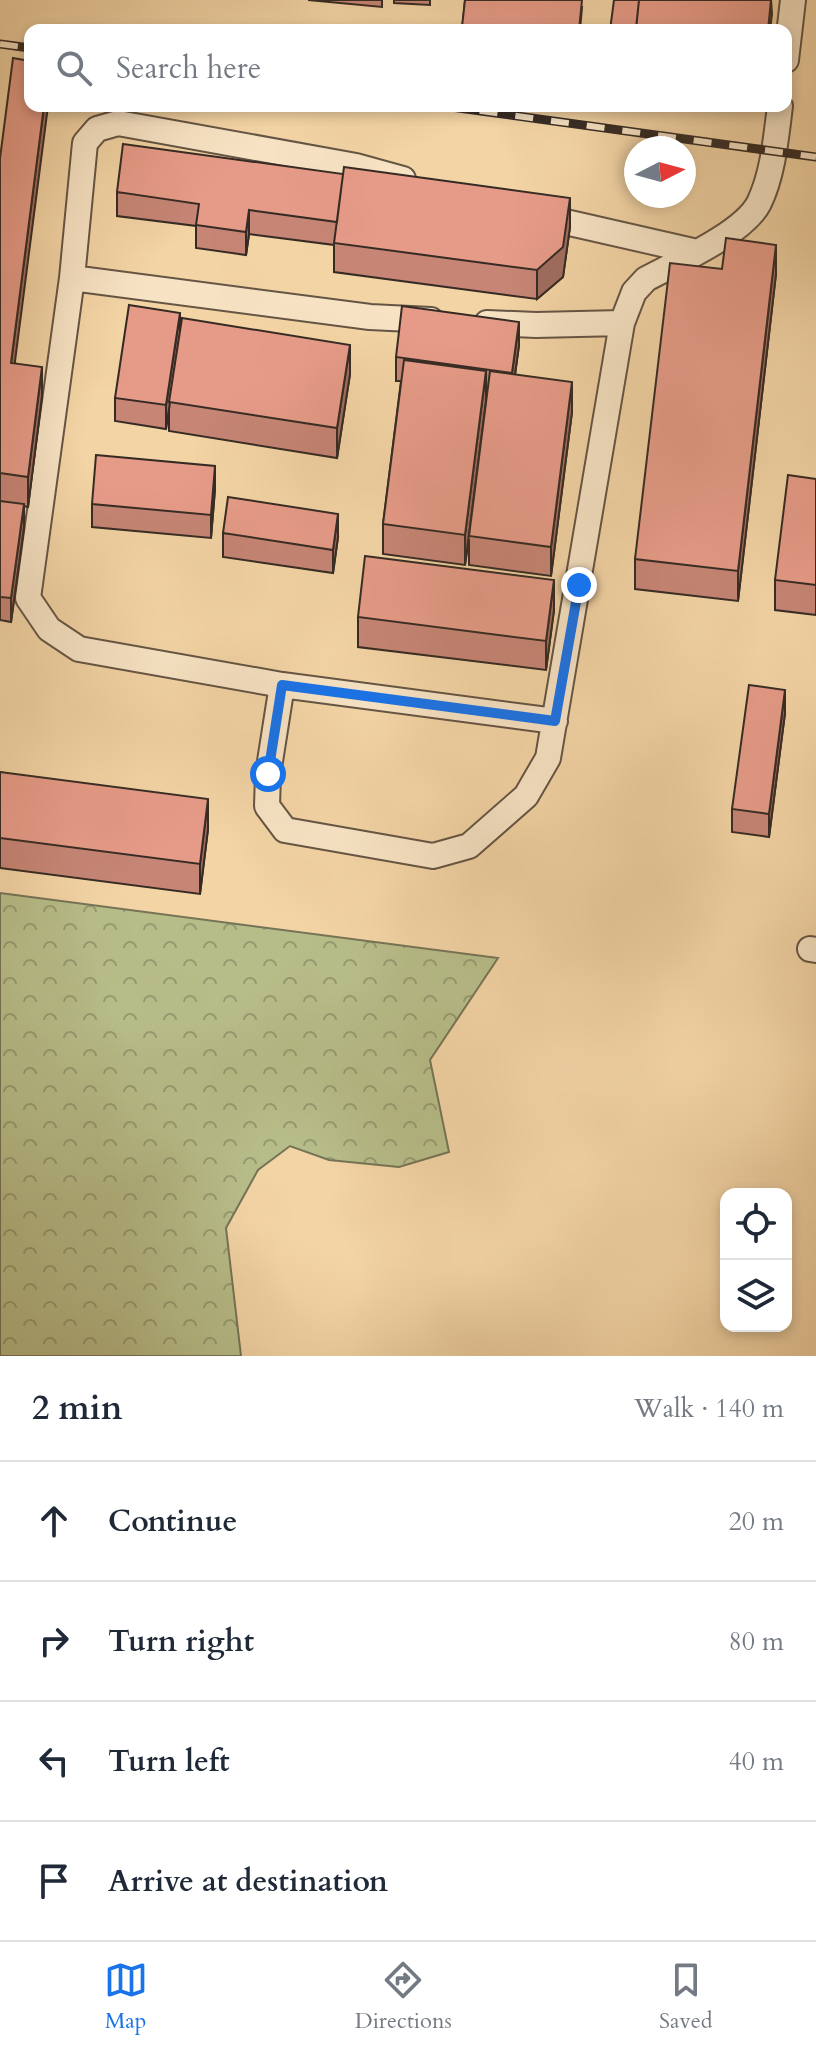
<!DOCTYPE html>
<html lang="en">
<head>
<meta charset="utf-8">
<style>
	:root { --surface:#fff; --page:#f2f2f3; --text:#1f2937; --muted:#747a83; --line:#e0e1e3; --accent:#1a73e8 }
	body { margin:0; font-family:Cardo,serif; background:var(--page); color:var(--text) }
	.controls { position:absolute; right:24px; bottom:24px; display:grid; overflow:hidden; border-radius:16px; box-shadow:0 4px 12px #0003 }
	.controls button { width:72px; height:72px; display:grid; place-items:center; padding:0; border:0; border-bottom:2px solid var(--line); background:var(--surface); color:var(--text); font:40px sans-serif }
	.compass { position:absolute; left:624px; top:136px; width:72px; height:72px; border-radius:50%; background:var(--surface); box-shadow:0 4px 12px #0003; rotate:84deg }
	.stop { position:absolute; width:24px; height:24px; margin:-18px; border:6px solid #1a73e8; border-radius:50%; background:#fff }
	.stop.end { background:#1a73e8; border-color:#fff; box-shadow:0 2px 8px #0008 }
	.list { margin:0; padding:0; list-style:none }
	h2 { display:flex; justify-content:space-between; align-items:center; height:104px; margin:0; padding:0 32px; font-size:34px }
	h2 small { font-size:26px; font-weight:400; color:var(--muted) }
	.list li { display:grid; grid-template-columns:52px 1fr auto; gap:24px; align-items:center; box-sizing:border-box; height:120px; padding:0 32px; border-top:2px solid var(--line) }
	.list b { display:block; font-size:30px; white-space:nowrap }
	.list em { font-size:26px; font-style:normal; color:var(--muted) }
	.icon { flex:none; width:44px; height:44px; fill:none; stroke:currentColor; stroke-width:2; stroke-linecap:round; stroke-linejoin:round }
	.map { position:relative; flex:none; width:816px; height:1356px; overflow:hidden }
	.search { position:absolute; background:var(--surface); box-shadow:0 4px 12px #0003; left:24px; right:24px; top:24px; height:88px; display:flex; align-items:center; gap:20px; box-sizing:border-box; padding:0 28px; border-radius:16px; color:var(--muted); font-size:30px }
	.sheet { height:584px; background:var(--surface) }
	nav { display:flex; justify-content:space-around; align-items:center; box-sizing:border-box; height:112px; border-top:2px solid var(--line); background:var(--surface); font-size:22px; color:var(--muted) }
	nav a { display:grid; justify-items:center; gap:4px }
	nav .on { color:var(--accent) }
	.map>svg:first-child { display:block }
</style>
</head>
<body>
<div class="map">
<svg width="816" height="1356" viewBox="0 0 816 1356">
	<defs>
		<pattern id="forest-crowns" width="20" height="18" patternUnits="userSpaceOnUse" patternTransform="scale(2)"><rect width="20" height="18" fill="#b7bd89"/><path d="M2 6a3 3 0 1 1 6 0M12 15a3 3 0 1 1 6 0" fill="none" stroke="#969a70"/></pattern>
	</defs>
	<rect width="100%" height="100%" fill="#f3d4a5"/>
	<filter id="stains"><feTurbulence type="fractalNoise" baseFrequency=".0025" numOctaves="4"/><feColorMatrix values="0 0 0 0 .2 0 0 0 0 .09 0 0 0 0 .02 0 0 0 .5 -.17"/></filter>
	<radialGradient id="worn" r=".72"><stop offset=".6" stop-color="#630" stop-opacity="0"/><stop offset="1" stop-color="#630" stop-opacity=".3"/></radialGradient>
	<path fill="url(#forest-crowns)" stroke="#767456" stroke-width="2" d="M0,893L498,958L430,1060L449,1152L399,1167L329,1160L290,1146L258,1170L226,1228L241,1356H0Z"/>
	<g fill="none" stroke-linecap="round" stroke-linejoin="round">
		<g stroke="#655544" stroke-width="28">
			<path id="minor" d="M786,60L793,0
				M403,179L356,166L118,123L97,129L85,143L72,278L28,598L49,629L79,649L282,685L555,721
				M539,216L697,252
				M72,278L370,317L431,320
				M487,323L536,325L622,323
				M282,685L268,774L267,806L285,830L433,856L469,846L526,796L548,758L622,323L634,292L646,279C676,263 744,233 759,203C773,174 776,138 780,106
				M810,949L816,950"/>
		</g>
		<use href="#minor" stroke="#f7e3c4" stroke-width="24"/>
		<g stroke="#362b24" stroke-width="9">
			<path id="rail" d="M0,44L30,48
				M444,106L816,157"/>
		</g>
		<use href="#rail" stroke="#f7e3c4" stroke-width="6" stroke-dasharray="18" stroke-linecap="butt"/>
	</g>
	<path fill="#c68575" stroke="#362b24" stroke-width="2" d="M308,0H382V7Z
		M394,0H430V5L394,3Z
		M465,0L582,7L580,30H462Z
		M0,158L15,363L42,396L28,507L24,506V527L11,622L0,620Z
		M117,192L570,227L563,277L537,299L334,272V245L249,234L246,255L196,248V226L117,216Z
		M722,269L776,274L738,601L635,589V559Z
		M180,332L350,374L337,458L169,431V405L166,429L115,421V398Z
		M519,345L515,375L572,412L551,576L469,565V539L465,565L383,554V524L401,381H396V357Z
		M816,479V615L775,610V580Z
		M215,489L211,538L92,527V504Z
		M223,533L338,537L333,573L223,557Z
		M554,610L546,670L358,647V617Z
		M785,713L769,837L732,832V809Z
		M0,772L208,829L200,894L0,868Z"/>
	<path fill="#a16c5f" stroke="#362b24" stroke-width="2" d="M771,0L772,14L770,30H768Z
		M44,106H48L11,392V363Z
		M570,198V227L563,277L537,299V270Z
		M249,210V234L246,255V232Z
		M776,245V274L738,601V571Z
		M180,313V336L166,429V405Z
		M519,322V345L512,396V373Z
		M350,345V374L337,458V428Z
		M42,367V396L28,507V477Z
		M486,371V401L465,565V535Z
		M572,382V412L551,576V547Z
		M215,466V489L211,538V515Z
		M24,504V527L11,622V598Z
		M338,514V537L333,573V550Z
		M554,580V610L546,670V641Z
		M785,690V713L769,837V814Z
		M208,799V829L200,894V864Z"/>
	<path fill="#e69b88" stroke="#362b24" stroke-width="2" d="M465,0H582L579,30H493L462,27Z
		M614,0H639L636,30H610Z
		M639,0H771L768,30H654L636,28Z
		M13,58L30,61V106H44L11,363L42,367L28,477L0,473V158Z
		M123,144L343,174L337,222L249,210L246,232L196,225L199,204L117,192Z
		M344,167L570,198L563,247L537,270L334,243Z
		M726,238L776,245L738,571L635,559L670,263L722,269Z
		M129,305L180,313L166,405L115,398Z
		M402,306L519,322L512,373L396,357Z
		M182,318L350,345L337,428L169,402Z
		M404,360L486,371L465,535L383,524Z
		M490,371L572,382L551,547L469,536Z
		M96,455L215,466L211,515L92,504Z
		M788,475L816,479V585L775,580Z
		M228,497L338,514L333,550L223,533Z
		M0,501L24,504L11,598L0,597Z
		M365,556L554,580L546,641L358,617Z
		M749,685L785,690L769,814L732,809Z
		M0,772L208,799L200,864L0,838Z"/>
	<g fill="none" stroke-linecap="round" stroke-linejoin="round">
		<path stroke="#1a73e8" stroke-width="10" d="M268,774L282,685L555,721L579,585"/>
	</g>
	<rect width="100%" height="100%" filter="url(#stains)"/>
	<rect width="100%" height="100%" fill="url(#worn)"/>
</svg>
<div class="controls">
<button><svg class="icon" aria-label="locate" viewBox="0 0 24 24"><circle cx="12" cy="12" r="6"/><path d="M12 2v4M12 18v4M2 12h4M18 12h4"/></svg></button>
<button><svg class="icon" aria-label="layers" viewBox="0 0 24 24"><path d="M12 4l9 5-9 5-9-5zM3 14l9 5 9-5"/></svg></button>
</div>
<svg class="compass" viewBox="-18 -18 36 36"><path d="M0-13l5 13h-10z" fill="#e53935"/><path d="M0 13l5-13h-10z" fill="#747a83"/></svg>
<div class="stop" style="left:268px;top:774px"></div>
<div class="stop end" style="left:579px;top:585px"></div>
<div class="search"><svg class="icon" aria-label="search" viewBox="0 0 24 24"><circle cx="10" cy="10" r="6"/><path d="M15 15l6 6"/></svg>Search here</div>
</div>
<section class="sheet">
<h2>2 min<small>Walk · 140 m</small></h2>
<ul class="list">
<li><svg class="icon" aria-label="ahead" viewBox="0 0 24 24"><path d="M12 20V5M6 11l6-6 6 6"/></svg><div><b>Continue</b></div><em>20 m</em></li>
<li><svg class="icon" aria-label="right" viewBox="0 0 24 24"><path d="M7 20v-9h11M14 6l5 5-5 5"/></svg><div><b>Turn right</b></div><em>80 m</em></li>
<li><svg class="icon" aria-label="left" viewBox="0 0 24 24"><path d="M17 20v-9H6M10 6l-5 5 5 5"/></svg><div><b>Turn left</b></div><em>40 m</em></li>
<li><svg class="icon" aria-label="arrive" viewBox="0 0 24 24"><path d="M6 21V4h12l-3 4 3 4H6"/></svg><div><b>Arrive at destination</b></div></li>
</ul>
</section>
<nav>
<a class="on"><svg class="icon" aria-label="map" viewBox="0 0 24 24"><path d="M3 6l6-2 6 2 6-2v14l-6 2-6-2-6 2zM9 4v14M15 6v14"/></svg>Map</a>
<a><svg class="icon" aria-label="directions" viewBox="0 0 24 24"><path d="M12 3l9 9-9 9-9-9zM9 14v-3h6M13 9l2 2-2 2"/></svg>Directions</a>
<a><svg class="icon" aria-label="saved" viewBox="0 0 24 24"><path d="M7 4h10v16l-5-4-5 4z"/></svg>Saved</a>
</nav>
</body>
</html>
